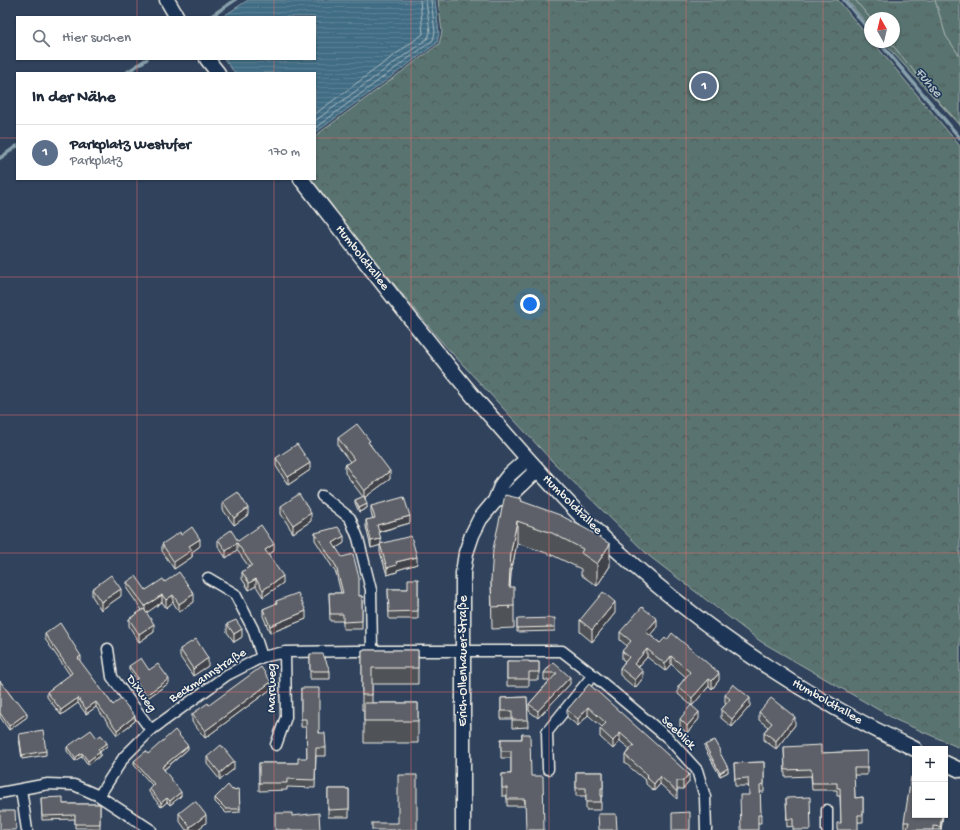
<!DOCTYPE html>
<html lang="de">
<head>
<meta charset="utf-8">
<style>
	:root { --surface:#fff; --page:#f6f6f7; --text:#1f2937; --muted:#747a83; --line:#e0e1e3; --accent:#db2777 }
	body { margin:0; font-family:"Gochi Hand",sans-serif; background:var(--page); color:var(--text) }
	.controls { position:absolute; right:12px; bottom:12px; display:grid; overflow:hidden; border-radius:0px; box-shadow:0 1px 3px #0004 }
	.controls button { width:36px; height:36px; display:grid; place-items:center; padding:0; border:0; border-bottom:1px solid var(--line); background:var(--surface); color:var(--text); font:20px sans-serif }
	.compass { position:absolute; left:864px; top:12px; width:36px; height:36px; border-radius:50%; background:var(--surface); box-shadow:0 1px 3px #0004; rotate:352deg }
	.you { position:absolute; left:530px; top:304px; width:14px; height:14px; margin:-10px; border:3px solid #fff; border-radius:50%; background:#1a73e8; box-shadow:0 0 0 6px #1a73e833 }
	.badge { display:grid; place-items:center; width:26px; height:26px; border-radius:50%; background:var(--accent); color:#fff; font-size:13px; font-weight:700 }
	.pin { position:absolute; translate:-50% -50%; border:2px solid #fff; box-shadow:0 1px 4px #0006 }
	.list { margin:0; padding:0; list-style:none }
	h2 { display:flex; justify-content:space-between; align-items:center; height:52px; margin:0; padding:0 16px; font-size:17px }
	h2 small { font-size:13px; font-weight:400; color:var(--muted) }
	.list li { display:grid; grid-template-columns:26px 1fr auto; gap:12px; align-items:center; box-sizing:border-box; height:56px; padding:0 16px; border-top:1px solid var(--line) }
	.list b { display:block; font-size:15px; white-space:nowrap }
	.list p { margin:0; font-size:13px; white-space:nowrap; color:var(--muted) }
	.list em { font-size:13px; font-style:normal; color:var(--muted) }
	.icon { flex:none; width:22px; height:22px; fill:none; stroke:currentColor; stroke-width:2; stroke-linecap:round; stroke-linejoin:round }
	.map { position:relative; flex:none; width:960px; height:830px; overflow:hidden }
	.search { position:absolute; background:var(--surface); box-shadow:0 1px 3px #0004; left:16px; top:16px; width:300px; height:44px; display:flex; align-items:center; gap:10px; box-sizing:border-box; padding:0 14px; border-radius:0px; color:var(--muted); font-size:15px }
	.panel { position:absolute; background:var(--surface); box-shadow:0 1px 3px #0004; left:16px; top:72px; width:300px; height:108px; border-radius:0px }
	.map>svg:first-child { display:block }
</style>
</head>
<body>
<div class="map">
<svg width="960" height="830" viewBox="0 0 960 830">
	<defs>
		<pattern id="grass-tufts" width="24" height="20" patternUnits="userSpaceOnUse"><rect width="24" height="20" fill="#59736f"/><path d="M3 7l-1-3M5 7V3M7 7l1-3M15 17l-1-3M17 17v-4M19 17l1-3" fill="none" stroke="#505b58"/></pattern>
		<pattern id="forest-crowns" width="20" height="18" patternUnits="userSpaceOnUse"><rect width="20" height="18" fill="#59736f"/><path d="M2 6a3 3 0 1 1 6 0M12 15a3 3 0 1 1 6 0" fill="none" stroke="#505b58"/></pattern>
		<pattern id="water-rules" width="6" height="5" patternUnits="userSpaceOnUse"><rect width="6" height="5" fill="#406c84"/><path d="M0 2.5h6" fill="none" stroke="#5c8195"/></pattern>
	</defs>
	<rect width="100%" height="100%" fill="#30425c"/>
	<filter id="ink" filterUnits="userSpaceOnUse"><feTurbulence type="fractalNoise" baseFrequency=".025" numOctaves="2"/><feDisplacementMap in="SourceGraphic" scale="8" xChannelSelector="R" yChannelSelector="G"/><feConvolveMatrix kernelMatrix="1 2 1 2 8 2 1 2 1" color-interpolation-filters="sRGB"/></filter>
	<g filter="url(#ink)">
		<path fill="url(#grass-tufts)" stroke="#a6b2ac" d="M855,0H935L946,36L960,56V124L940,103L890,42H894V18H870Z"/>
		<path fill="url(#forest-crowns)" stroke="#a6b2ac" d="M438,0H838L870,39V42H873L960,146V748L896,720L760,641L649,556L552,461L440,340L308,179H315V136L439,44L442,32Z
			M847,0H855L870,18V27Z
			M935,0H960V56L946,36Z
			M883,42H890L940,103L960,124V126Z"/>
		<path fill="url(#water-rules)" stroke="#88a1ac" d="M248,0H435L439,33L437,43L315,133V73H235L224,59H315V17H222Z"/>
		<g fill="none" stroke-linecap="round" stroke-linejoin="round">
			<path stroke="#acbcc0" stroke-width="1" d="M315,114L423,34L420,0
				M315,121L428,38L430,32L426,0
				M315,128L433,40L435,32L431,0"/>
			<path stroke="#88a1ac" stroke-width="3.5" d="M844,0L870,31
				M210,17L235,0
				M879,42L960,138
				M126,73L147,59
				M0,158L17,146"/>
			<g stroke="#f4f1e8" stroke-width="13">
				<path id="street" d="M322,496L350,518L358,538L371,590L372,650
					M208,578L235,594L253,629L262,657
					M108,649L112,677L151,730
					M276,745L286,717L285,652
					M548,769L547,732L593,675
					M21,789L27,830
					M0,793L48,784L74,785L99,796L151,830
					M99,796L124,757L151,730L227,675L262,657L285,652L356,651H562L593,675L668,738L697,770L705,797L706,830
					M827,810V830"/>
			</g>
			<g stroke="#f4f1e8" stroke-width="17">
				<path id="secondary" d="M167,0L177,17
					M207,59L218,73
					M301,179C358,252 414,325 473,396C511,440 549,484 590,525C685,617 796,693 915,749
					M495,501L511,495L537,470
					M945,763L960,770
					M463,830V573L466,553L472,535L480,519L495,501L502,484L509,475L527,459"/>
			</g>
			<use href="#street" stroke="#1d3557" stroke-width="10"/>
			<use href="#secondary" stroke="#1d3557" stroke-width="14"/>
		</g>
		<path fill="#505359" stroke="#f4f1e8" d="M338,438L370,444L390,479L365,497L367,508L359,512L355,503V500L363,497L345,473V465L350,462L338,446Z
			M276,458L310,470L288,485L276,466Z
			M522,501L610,566L597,586L581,575V569L552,555L517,543L511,573L510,587L514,606V628L492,629L491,580Z
			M223,502L248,515L234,525L223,510Z
			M281,506L311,521L293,533L281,514Z
			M371,506L410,523L379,532L381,544L417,564L397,570V572L387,575L380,552V545L371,548L366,527V520L373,519L371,513Z
			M315,533L344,543L336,548L359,596H362V629H343V621H330L329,593H341L336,573L315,540Z
			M218,539L238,541L274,551L268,555L283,583L263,597L256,586L249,590L242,579V572L249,567L237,550L226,558L218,546Z
			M162,544L200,546L192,552V557L174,569L162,551Z
			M418,579V619H389L388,589H408Z
			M127,582L146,590L165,582L194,602L179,612L173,602L166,608L162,602L146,613L154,632L139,642L129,626V619L142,610L127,589Z
			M92,589L121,596L101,610L92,596Z
			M276,601L306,619L270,633L263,616V609L276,604Z
			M615,613L592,642L580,632V620Z
			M517,619L555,627V631L517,632Z
			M227,624L242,637L234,642L227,632Z
			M657,627L650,635L660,643L719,680L712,689L709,686L692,706L678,694V687L686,677L671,664L665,671L647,657L638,667L643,678L635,688L620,675V668L625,661L622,659V651L627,646L620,640V632Z
			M45,634L81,661L80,662L113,705L135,721L117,735L96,707L86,714L78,703L61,715L47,697V692L70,675L45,639Z
			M180,649L208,666L193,676L180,657Z
			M362,650H418V684H372V703H418V743H364V710H362Z
			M310,654L330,671V679H310Z
			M507,661L539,662V680H529V686H507Z
			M553,662L570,684L538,718L529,711V704L550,680H544V673Z
			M129,666L149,670L169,683L146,699L135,683L136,679L129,670Z
			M0,681L27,717L9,730L0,717Z
			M589,684L689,782L683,789H677V799L660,784L654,791L646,784V781L625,763V755L630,749L620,741L613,749L600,737V729L602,727L588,715L578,726L567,717V710Z
			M301,688L326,748V756H316L315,788L287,787V790L259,791V763H298L307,758L306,727H301Z
			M271,689L205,738L192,722V714L209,705Z
			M725,695L750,706L732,727L721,718V710L726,704L725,702Z
			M527,697L528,727L512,728V719H501V698Z
			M759,712L795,725L776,749L764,740V732L768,727L759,720Z
			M680,719H699L687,733L680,727Z
			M19,734L46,751V755L22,759L19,738Z
			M522,734L525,806H507V796H502V774H511V758H501V739H522Z
			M97,738L107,746L100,752V756L88,765L82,756L75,761L67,751V747Z
			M705,745L720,753L728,772L720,776L705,749Z
			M784,747L821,753L867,751V775H854L855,798L863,797V822L841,823L840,796H837V790H812L811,776L785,777Z
			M188,749L164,770L181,796L170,805L167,802L161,807L149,792V788L152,785L134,765V761L148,754Z
			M207,757L234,769L220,780L207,764Z
			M764,762V792H760L761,823H758L748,786H735L734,763Z
			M576,772H603V796H601V810H586V796H576Z
			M239,789L240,812L226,813L215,802V798L232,790Z
			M328,789H349V817H328Z
			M41,798L63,804H100V828H75V819L42,820Z
			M786,798L811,830L793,826L787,827Z
			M179,813L206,823L197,830H186L179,820Z
			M915,815H943L941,830H907L904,829V822Z"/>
		<path fill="#414348" stroke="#f4f1e8" d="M310,463V470L288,485V477Z
			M390,471V479L364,498V491Z
			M367,504V508L359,512V508Z
			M248,508V515L234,525V518Z
			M311,513V521L293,533V525Z
			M410,516V523L377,532V525Z
			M517,521V543L511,573L509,609V587L511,551Z
			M344,536V543L333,550V543Z
			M200,539V546L192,552V557L174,569V562L189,546Z
			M381,539V545L371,548V541Z
			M237,543V550L226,558V551Z
			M274,544V551L265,557V550Z
			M610,544V566L597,586V564Z
			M417,557V564L397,570V572L387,575V568L396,562Z
			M283,576V583L263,597V590Z
			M256,579V586L249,590V583Z
			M121,589V596L101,610V602Z
			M194,594V602L179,612V604Z
			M162,595V602L145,614V606Z
			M173,595V602L166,608V600Z
			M615,602V613L592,642V630Z
			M306,611V619L270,633V626Z
			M657,619V627L646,640V632Z
			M154,624V632L139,642V634Z
			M242,629V637L234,642V634Z
			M647,649V657L634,672V664Z
			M81,656V661L78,663V658Z
			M671,656V664L665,671V664Z
			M208,658V666L193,676V669Z
			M643,671V678L635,688V680Z
			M719,673V680L712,689V681Z
			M570,677V684L538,718V711Z
			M169,679V683L146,699V695Z
			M709,679V686L692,706V698Z
			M271,682V689L205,738V731Z
			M78,698V703L61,715V710Z
			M750,698V706L732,727V719Z
			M96,702V707L86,714V709Z
			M588,707V715L578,726V719Z
			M699,712V719L687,733V726Z
			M27,713V717L9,730V726Z
			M135,716V721L117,735V730Z
			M795,717V725L776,749V741Z
			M620,733V741L613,749V741Z
			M107,743V746L98,753V749Z
			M188,746V749L162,771V767Z
			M100,752V756L88,765V761Z
			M82,753V756L75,761V758Z
			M234,761V769L220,780V773Z
			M728,768V772L720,776V773Z
			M689,774V782L683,789V781Z
			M660,776V784L654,791V784Z
			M947,782V789L945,801V794Z
			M181,792V796L170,805V801Z
			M167,798V802L161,807V803Z
			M206,815V823L197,830H190V827Z
			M942,815H943L941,830H940Z"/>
		<path fill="#5d6067" stroke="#f4f1e8" d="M357,424L370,441L368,442L390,471L364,491L345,465L354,459L338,438Z
			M297,444L310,463L288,477L276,458Z
			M238,492L248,508L234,518L223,502Z
			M299,494L311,513L293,525L281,506Z
			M505,495L522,499L521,501L560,515L588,530L610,544L597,564L581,553L583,549L552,533L517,521L511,551L509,587H514V606L492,607L491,580L493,549Z
			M364,496L367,504L359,508L355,500Z
			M404,497L410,516L377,525L381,539L371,541L366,520L375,518L371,506Z
			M261,525L274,544L265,550L283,576L263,590L256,579L249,583L242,572L252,565L237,543L226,551L218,539L231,530L238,541Z
			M192,527L200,539L189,546L192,550L174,562L162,544L180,532L181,535Z
			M338,527L344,536L333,543L342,557L353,554L359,578V596H362V621L343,622V614H330L329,593H343L336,566L315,533Z
			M411,536L417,557L396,562L397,565L387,568L380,544Z
			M179,572L194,594L179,604L173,595L166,600L162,595L145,606L127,582L136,576L146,590L163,579L165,582Z
			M111,575L121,589L101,602L92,589Z
			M408,579H418V611L389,612L388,589H408Z
			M603,592L615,602L592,630L580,620Z
			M298,593L306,611L270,626L263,609L277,603L276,601Z
			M642,607L657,619L646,632L660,643L665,638L667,640L672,633L719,673L712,681L709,679L692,698L678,687L690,672L671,656L665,664L647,649L634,664L643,671L635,680L620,668L629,657L622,651L631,641L620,632Z
			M144,609L154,624L139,634L129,619Z
			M555,618V627L517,628V619Z
			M236,620L242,629L234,634L227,624Z
			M60,623L81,656L78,658L113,705L121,699L135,716L117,730L96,702L86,709L78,698L61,710L47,692L72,673L45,634Z
			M196,639L208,658L193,669L180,649Z
			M362,650H418V668H372V695H362Z
			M310,654H323L330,671H310Z
			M141,658L149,670L158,664L169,679L146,695L135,680L138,678L129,666Z
			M507,661H529V662H539V672H529V679H507Z
			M553,662L570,677L538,711L529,704L557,673H544Z
			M261,667L271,682L205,731L192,714L208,703L209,705Z
			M0,681L15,701L17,700L27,713L9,726L0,713Z
			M589,684L689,774L683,781H677V792L660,776L654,784L646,777L648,775L625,755L634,745L620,733L613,741L600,729L606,723L588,707L578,719L567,710Z
			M733,684L750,698L732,719L721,710L730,699L725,695Z
			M301,688H319V733H325L326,748H316L315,780L287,779V783H259V763H298V758H307L306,719H301Z
			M527,697L528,720H512V711H501V698Z
			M771,698L795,717L776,741L764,732L772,723L759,712Z
			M364,703H418V721H364Z
			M691,705L699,712L687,726L680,719Z
			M43,730L46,751L22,755L19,734Z
			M91,730L97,738L101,735L107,743L98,749L100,752L88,761L82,753L75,758L67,747Z
			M175,730L188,746L162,767L181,792L170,801L167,798L161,803L149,788L154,784L134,761L146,751L148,754Z
			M522,734H530L531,776H543L544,830H526L525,799H507V788H502V774H511V751H501V739H522Z
			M715,740L720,749L719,751L728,768L720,773L705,745Z
			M221,745L234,761L220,773L207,757Z
			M821,745V753L867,751V768H854L855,798L863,797V815H858V830H837V823H841L840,788H837V783H812L811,769L785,770L784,747Z
			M764,762V784L760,785L761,815H758V830H741L740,795H749L748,778L735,779L734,763Z
			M576,772H603V788H601V802H586V788H576Z
			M398,775H417V830H372V823H398Z
			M911,777H915V815H942L940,827L933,826V830H907L909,822H904Z
			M945,781L947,782L945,794Z
			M228,785L232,790L239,789L240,809H226L215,798Z
			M328,789H349V809L328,810Z
			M63,797V804H100V824H75V815L42,816L41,798Z
			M810,797L811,830H793V819H787L786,798Z
			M193,802H196L206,815L190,827L179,813Z
			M0,811H15L16,830H0Z
			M690,812V830H672V813Z
			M275,813H292V816L319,813L320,830H275Z
			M598,814H616L617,830H599Z"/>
	</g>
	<path fill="none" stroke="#e06e6b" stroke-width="1" stroke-opacity="0.55" d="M137,0V17M274,0V17M411,0V830M549,0V830M686,0V830M823,0V830M137,59V73M274,59V73M0,138H17M315,138H960M137,179V830M274,179V830M0,277H960M0,415H960M0,553H960M0,692H960"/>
	<g text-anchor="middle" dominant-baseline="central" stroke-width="3" stroke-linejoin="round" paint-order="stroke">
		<g font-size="13" fill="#f4f1e8" stroke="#1d3557">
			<text transform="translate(362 258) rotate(52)">Humboldtallee</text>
			<text transform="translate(572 505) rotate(45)">Humboldtallee</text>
			<text transform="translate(463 661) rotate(-90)">Erich-Ollenhauer-Straße</text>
			<text transform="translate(208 676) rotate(-33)">Beckmannstraße</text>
			<text transform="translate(272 688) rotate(-90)">Marcweg</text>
			<text transform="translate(141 694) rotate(54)">Dixweg</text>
			<text transform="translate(827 702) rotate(30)">Humboldtallee</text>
			<text transform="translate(678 733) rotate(44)">Seeblick</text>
		</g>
		<g font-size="14" font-style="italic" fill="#b5c2c5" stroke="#1d3557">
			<text transform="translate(928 83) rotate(50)">Fuhse</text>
		</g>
	</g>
</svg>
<div class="controls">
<button>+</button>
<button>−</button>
</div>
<svg class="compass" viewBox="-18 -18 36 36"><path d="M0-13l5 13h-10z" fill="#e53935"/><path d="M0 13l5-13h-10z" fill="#747a83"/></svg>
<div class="you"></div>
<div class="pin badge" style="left:704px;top:86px;background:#5c6f8a">1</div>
<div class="search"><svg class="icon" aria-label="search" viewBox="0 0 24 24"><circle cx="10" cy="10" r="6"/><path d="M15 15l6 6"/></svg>Hier suchen</div>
<section class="panel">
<h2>In der Nähe<small></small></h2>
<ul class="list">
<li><span class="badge" style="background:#5c6f8a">1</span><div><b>Parkplatz Westufer</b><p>Parkplatz</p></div><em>170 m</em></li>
</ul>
</section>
</div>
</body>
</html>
